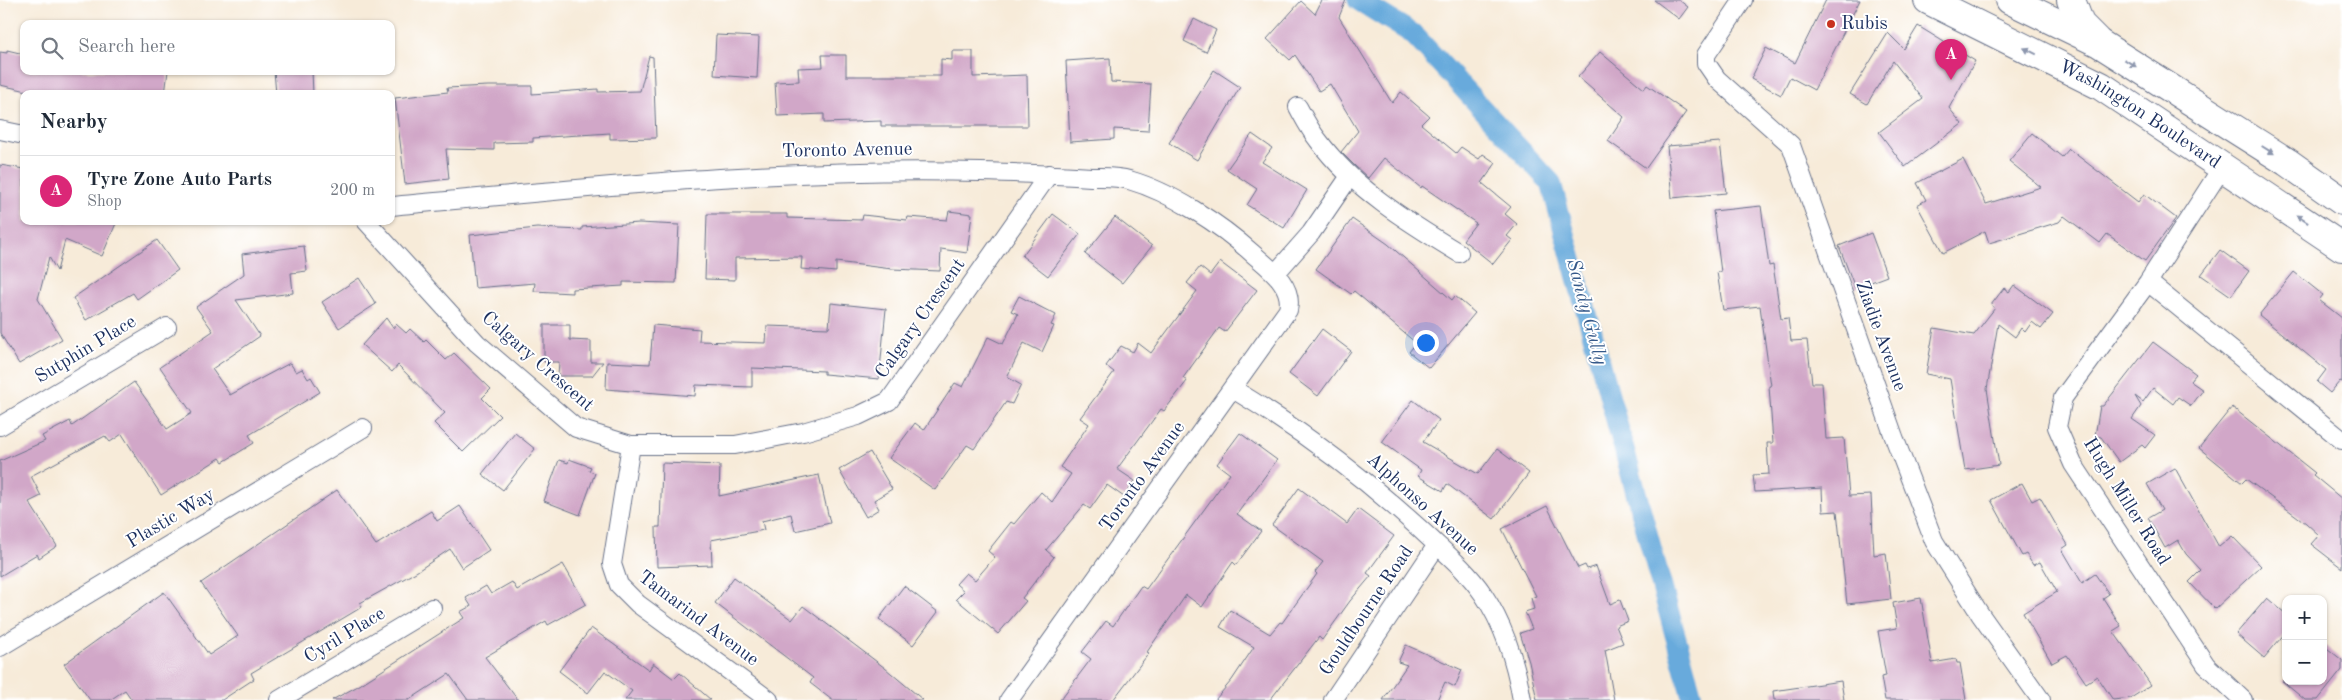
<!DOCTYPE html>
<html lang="en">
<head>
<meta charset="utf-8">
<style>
	:root { --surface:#fff; --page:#f2f2f3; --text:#1f2937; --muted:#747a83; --line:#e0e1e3; --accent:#db2777 }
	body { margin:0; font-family:"Old Standard TT",serif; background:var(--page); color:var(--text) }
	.controls { position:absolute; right:15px; bottom:15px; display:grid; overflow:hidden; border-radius:10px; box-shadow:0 1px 4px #0004 }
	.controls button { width:45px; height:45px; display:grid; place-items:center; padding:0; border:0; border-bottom:1px solid var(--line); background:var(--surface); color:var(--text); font:25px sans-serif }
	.you { position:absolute; left:1425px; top:342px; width:18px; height:18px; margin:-12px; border:4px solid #fff; border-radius:50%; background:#1a73e8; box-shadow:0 0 0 8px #1a73e833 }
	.badge { display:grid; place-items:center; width:32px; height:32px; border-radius:50%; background:var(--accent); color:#fff; font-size:16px; font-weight:700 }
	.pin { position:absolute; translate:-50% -41px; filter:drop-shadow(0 1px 2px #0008) }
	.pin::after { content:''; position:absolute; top:26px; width:18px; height:15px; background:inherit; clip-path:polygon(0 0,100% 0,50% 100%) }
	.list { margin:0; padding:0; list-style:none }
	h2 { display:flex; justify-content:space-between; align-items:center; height:65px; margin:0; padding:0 20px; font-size:21px }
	h2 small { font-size:16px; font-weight:400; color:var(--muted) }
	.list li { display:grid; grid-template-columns:32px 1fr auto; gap:15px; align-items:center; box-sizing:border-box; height:70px; padding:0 20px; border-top:1px solid var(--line) }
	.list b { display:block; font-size:19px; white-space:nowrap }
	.list p { margin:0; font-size:16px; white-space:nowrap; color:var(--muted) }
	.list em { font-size:16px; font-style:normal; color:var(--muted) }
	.icon { flex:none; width:28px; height:28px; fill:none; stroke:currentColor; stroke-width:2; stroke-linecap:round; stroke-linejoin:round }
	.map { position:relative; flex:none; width:2342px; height:700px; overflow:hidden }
	.search { position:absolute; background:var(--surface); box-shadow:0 1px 4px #0004; left:20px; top:20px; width:375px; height:55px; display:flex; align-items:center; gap:12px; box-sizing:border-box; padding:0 18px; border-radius:10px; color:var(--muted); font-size:19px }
	.panel { position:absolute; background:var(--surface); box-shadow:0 1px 4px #0004; left:20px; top:90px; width:375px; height:135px; border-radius:10px }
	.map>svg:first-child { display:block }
</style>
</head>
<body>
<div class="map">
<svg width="2342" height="700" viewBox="0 0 2342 700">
	<rect width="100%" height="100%" fill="#fff"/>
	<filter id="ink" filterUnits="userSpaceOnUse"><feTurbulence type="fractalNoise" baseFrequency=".02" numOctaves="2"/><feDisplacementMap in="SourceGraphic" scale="10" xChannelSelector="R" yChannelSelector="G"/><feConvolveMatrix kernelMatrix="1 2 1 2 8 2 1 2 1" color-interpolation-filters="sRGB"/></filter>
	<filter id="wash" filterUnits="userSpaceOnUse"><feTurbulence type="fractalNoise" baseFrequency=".0096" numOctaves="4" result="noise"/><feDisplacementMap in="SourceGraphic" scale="20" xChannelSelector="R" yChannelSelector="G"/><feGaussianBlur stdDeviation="1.12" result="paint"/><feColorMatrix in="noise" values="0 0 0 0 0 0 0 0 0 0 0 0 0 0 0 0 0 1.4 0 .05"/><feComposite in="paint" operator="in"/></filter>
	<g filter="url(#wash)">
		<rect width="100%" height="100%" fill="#f7ebd9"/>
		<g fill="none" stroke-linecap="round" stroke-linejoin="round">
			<path stroke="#68aadc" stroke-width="21" d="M1358,0L1413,34L1551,183L1693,700"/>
		</g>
		<g id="blocks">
			<path fill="#d1a7c8" d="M1322,0H1346L1339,17L1392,103L1401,92L1429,116L1421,124L1456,153L1461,147L1479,159L1483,154L1496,163L1482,183L1511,207L1505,214L1517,224L1507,236L1512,240L1493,264L1463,240L1476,223L1422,186L1421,188L1384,158L1368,178L1355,166L1341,152L1358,131L1330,84L1319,91L1295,55L1290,60L1267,39L1301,1L1315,14Z
				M1654,0H1679L1688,7L1679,19Z
				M1826,0H1860L1814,90L1790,77L1781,95L1751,79L1766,48L1795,63Z
				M1194,19L1216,30L1206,52L1184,41Z
				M1918,26L1975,61L1949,108L1962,124L1905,167L1879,132L1923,99L1893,61L1867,104L1850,94L1888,33L1904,49Z
				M716,35L759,37L757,78L714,75Z
				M7,50L24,54V71H168L165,94H41L0,85V52L7,53Z
				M952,51H973V77L1027,75L1028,126H881V121L824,123V114L777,116L775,82L799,81L798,68L823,67L822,55H846V76H941V59L952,60Z
				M1600,52L1644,89L1647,85L1686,112L1646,168L1608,141L1624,117L1578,77Z
				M649,56L653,57L656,138L610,139V133L533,138V142L494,143V150L446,149L449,179L405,184L395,98L448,92L447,88L488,86H532V94L598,89V92L640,91Z
				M1110,58L1111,82L1151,84L1148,131L1114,129V139L1070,142L1066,61Z
				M1214,70L1240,87L1197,160L1169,143Z
				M274,71H312L313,94H276Z
				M2032,133L2062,157L2069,149L2138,202L2144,194L2176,218L2145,261L2107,234L2100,243L2064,216L2059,222L1989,243L1985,231L1943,253L1917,205L1926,200L1917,183L1963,159L1986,204L2041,187L2009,161Z
				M1252,134L1272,148L1262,162L1307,190L1284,228L1247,205L1257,189L1227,169Z
				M1720,142L1726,193L1672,198L1667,146Z
				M0,165L24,169V221H117L102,256L65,240L57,271L49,257L38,299L62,339L19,364L0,333Z
				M1761,206L1769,266L1773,265L1781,319L1788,318L1791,341L1807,340L1812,383H1822L1826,439L1844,438L1849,496L1871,495L1874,555L1886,553L1891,599L1847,604L1837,511L1823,512L1822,488L1755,492L1753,475L1769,474L1767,443H1773L1769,386H1771L1760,306L1723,310L1717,272H1721L1713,211Z
				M949,211L972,214L967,253L941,249L940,271L892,269L836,262V272L801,269L802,257L735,258V280L705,279L707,214H787V218L862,220L863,215L907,220L908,217L947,220Z
				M1053,214L1080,234L1048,276L1022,256Z
				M1115,217L1152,246L1122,283L1085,254Z
				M1352,219L1388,244L1452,300L1455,296L1475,313L1429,368L1409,352L1416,343L1354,291L1351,294L1316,269Z
				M639,223L679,225L676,283L623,282V286L572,289V293L534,291L535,283L475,288L470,235L537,228L582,230V227Z
				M1871,233L1887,276L1855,288L1839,246Z
				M157,240L178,270L137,299L133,293L86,320L73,298Z
				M304,246L307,271L291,273L293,293L236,300L260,336L212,369L230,395L290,363L296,372L302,369L308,379L311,377L320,392L249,435L254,443L223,462L220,458L161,495L122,434L110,442L105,436L31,476L41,496L29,502L57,546L39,558L37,554L0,576V461L45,441L42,436L70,421L72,426L134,382L167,429L192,413L160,367L213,331L196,307L244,274L242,254Z
				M2220,250L2249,271L2231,296L2201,275Z
				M1220,262L1257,290L1225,332L1219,328L1183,378L1187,381L1164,411L1161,409L1117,469L1135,481L1124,497L1107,485L1090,509L1084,505L1046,550L1054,557L1022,598L1026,601L998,634L956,599L964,591L956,584L966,573L975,580L995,557L988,551L1011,522L1014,524L1041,492L1052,502L1071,474L1060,467L1089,424L1080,418L1114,372L1106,366L1121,346L1133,352L1138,343L1151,353L1197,291L1187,283L1200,267L1210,275Z
				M2294,272L2323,295L2319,300L2342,318V382L2340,381L2330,393L2317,382L2326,370L2259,315Z
				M359,278L376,304L339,328L322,302Z
				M2014,285L2053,314L2041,329L2032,322L2025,332L2021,328L2015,337L1998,324L1987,389L1999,465L1965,470L1950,379L1926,374L1934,328L1974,335L1995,308L1991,305L2004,288L2009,292Z
				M1019,296L1056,315L1051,325L1054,326L1042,352L1024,343L1007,377L1021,385L1012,404L1006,402L974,449L967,445L935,490L889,458L915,423L924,430L955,383L963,387L988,337L1003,344L1018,314L1011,311Z
				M831,303L886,309L879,379L824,374V371L752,368V387L696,385L695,396L606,389L607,362L650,364L653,325L700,329L699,341L766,343L767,326L829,328Z
				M386,318L393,328L396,324L406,333L410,329L424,342L426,340L446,360L454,353L491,389L482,398L500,416L463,452L434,423L445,413L398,365L392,372L362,345Z
				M544,325H570V340L591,341V362H603L592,376H558L559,362H544Z
				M1322,329L1351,351L1318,396L1289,374Z
				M2153,342L2196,374L2190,381L2203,390L2191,406L2178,397L2173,404L2153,388L2143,402L2135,396L2141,406L2132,419L2155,435L2145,448L2142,445L2119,462L2101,437L2095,436L2100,406H2103Z
				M1413,400L1439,420L1423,442L1478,474L1497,449L1529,473L1494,519L1447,484L1443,491L1418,476L1421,470L1382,442Z
				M2232,407L2315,473L2313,475L2342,499V568L2311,544L2319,535L2306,523L2246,479L2242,483L2199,448Z
				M515,433L535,449L503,490L482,474Z
				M1240,433L1277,460L1237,514L1261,531L1236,565L1233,562L1202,607L1186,595L1147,652L1149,653L1113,700H1060L1091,659L1082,652L1106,621L1113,626L1141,586L1146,589L1230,474L1217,464Z
				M870,452L892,489L874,500L879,509L866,517L839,470Z
				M569,459L591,467L589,471L595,473L580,515L544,501L559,460L568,463Z
				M662,463L720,465L719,496L819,475L830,523L795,531L791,514L762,521L764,530L711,540L712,565L657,567L656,527H660Z
				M2175,468L2219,547L2232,536L2261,566L2215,609L2189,582L2201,570L2186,554L2178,540L2165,548L2148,518L2162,510L2147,484Z
				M2022,483L2032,501L2040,497L2059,530L2068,545L2062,549L2082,583L2095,574L2109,594L2103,598L2121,626L2113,631L2151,685L2131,698L2113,700L2097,676L2086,683L2067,655L2052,663L2023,613L2057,592L2040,562L2033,565L2026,554L2022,556L1991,500Z
				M1299,488L1347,524L1358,509L1394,536L1367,573L1371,576L1350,601L1322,640L1319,637L1270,700H1215L1232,680L1254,647L1220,627L1230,610L1270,634L1280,622L1282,623L1317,574L1315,572L1323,562L1272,525Z
				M337,490L376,545L431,511L437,521L460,506L489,550L462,568L450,549L416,572L360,603L362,607L251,673L254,679L222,700H132L125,690L110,700H90L64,664L164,592L209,655L238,636L201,583Z
				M1547,506L1578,568L1585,565L1587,569L1596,566L1610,604L1620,600L1628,621L1616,626L1623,643L1605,650L1614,700H1537L1529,662L1520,633L1532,629L1525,612L1534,609L1531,598L1536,596L1502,529Z
				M563,564L586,604L548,625L546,621L485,657L518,700H468L449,674L409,700H332L358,686L464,618L460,612L471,606L466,598L486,586L491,594L512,582L517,590Z
				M734,577L792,620L803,606L885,668L923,700H832L810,683L813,678L715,603Z
				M904,586L938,612L913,645L879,619Z
				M1921,598L1932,663L1956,659L1957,663H1960L1966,700H1885L1881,677L1886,676L1878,631L1897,628L1893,603Z
				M2267,598L2286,614V632L2264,658L2236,634Z
				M591,628L649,670L653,663L674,679L680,673L711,700H625L632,691L605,671L588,693L559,671Z
				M1406,645L1462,670L1455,687L1445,682L1437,700H1383L1407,665L1398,662Z
				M2323,645L2342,660V670L2318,700H2305L2282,681H2323Z
				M1841,681L1844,700H1774L1773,691Z"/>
		</g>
	</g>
	<g filter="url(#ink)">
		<use href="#blocks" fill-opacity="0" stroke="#687189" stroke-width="1"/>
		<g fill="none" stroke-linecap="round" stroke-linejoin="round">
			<g stroke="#687189" stroke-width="20">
				<path id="street" d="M1743,0L1706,55V63L1717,79L1791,145L1894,437L1934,541L1980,614L2041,700
					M1298,107C1304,118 1310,130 1318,140C1354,189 1408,222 1459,253
					M0,130L24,135
					M2223,166L2148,282L2063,398L2057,427L2073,464L2206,665L2243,700
					M391,206C587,188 783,167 980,172C1017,173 1054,174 1091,177C1103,177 1117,176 1129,180C1171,192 1220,224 1252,253C1269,268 1294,285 1288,310L1009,700
					M366,221L477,343L576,428L631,445H735L803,432L858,416L889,401L1049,174
					M1275,274L1311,233L1350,176
					M2148,282L2342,440
					M1233,389C1301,430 1361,475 1420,529C1442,550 1466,569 1483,594C1504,625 1516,664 1522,700
					M0,426L167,327
					M631,445L612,564L619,585L638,604L769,700
					M0,647L363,428
					M279,700L432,608
					M1333,700L1437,545"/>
			</g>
			<g stroke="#687189" stroke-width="30">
				<g id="highway">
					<path id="s1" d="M1928,0L2101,86L2342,247"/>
					<path d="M2010,0L2099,43L2287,162L2342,201"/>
					<path d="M2071,0L2080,24L2096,40"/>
				</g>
			</g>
			<use href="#street" stroke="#fff" stroke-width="18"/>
			<use href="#highway" stroke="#fff" stroke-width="28"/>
		</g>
		<defs><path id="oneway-solid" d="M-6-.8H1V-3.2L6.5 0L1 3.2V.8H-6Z" transform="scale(1.25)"/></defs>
		<g fill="#8d97ae">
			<use href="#oneway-solid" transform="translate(2030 51) rotate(-154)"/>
			<use href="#oneway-solid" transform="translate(2130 63) rotate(32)"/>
			<use href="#oneway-solid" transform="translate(2268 150) rotate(32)"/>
			<use href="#oneway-solid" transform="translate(2302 219) rotate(-146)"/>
		</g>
	</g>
	<circle fill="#c8321e" stroke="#fff" stroke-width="2" cx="1831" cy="24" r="5"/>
	<g text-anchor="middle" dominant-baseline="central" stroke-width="4" stroke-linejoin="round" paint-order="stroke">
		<g font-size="19" fill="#1b2f5e" stroke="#fff" text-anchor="start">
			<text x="1841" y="24">Rubis</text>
		</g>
		<g font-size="19" fill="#1b2f5e" stroke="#fff">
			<text stroke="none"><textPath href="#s1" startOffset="241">Washington Boulevard</textPath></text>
			<text transform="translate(847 151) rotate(-1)">Toronto Avenue</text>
			<text transform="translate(921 319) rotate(-55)">Calgary Crescent</text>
			<text transform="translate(1880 336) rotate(70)">Ziadie Avenue</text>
			<text transform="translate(86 350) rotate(-31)">Sutphin Place</text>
			<text transform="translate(537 362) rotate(41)">Calgary Crescent</text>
			<text transform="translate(1143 477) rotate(-54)">Toronto Avenue</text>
			<text transform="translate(2126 502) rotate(58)">Hugh Miller Road</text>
			<text transform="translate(1422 505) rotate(42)">Alphonso Avenue</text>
			<text transform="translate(171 519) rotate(-31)">Plastic Way</text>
			<text transform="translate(1367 611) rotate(-56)">Gouldbourne Road</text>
			<text transform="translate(698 619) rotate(37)">Tamarind Avenue</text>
			<text transform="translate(345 636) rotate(-31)">Cyril Place</text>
		</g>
		<g font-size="20" font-style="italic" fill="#365a8a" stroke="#fff">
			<text transform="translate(1586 312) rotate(75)">Sandy Gully</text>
		</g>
	</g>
</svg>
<div class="controls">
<button>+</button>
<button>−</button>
</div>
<div class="you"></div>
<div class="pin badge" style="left:1951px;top:80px">A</div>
<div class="search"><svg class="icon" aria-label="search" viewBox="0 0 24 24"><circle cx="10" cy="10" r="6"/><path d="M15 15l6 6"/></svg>Search here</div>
<section class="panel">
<h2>Nearby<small></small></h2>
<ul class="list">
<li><span class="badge">A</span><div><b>Tyre Zone Auto Parts</b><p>Shop</p></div><em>200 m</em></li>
</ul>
</section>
</div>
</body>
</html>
